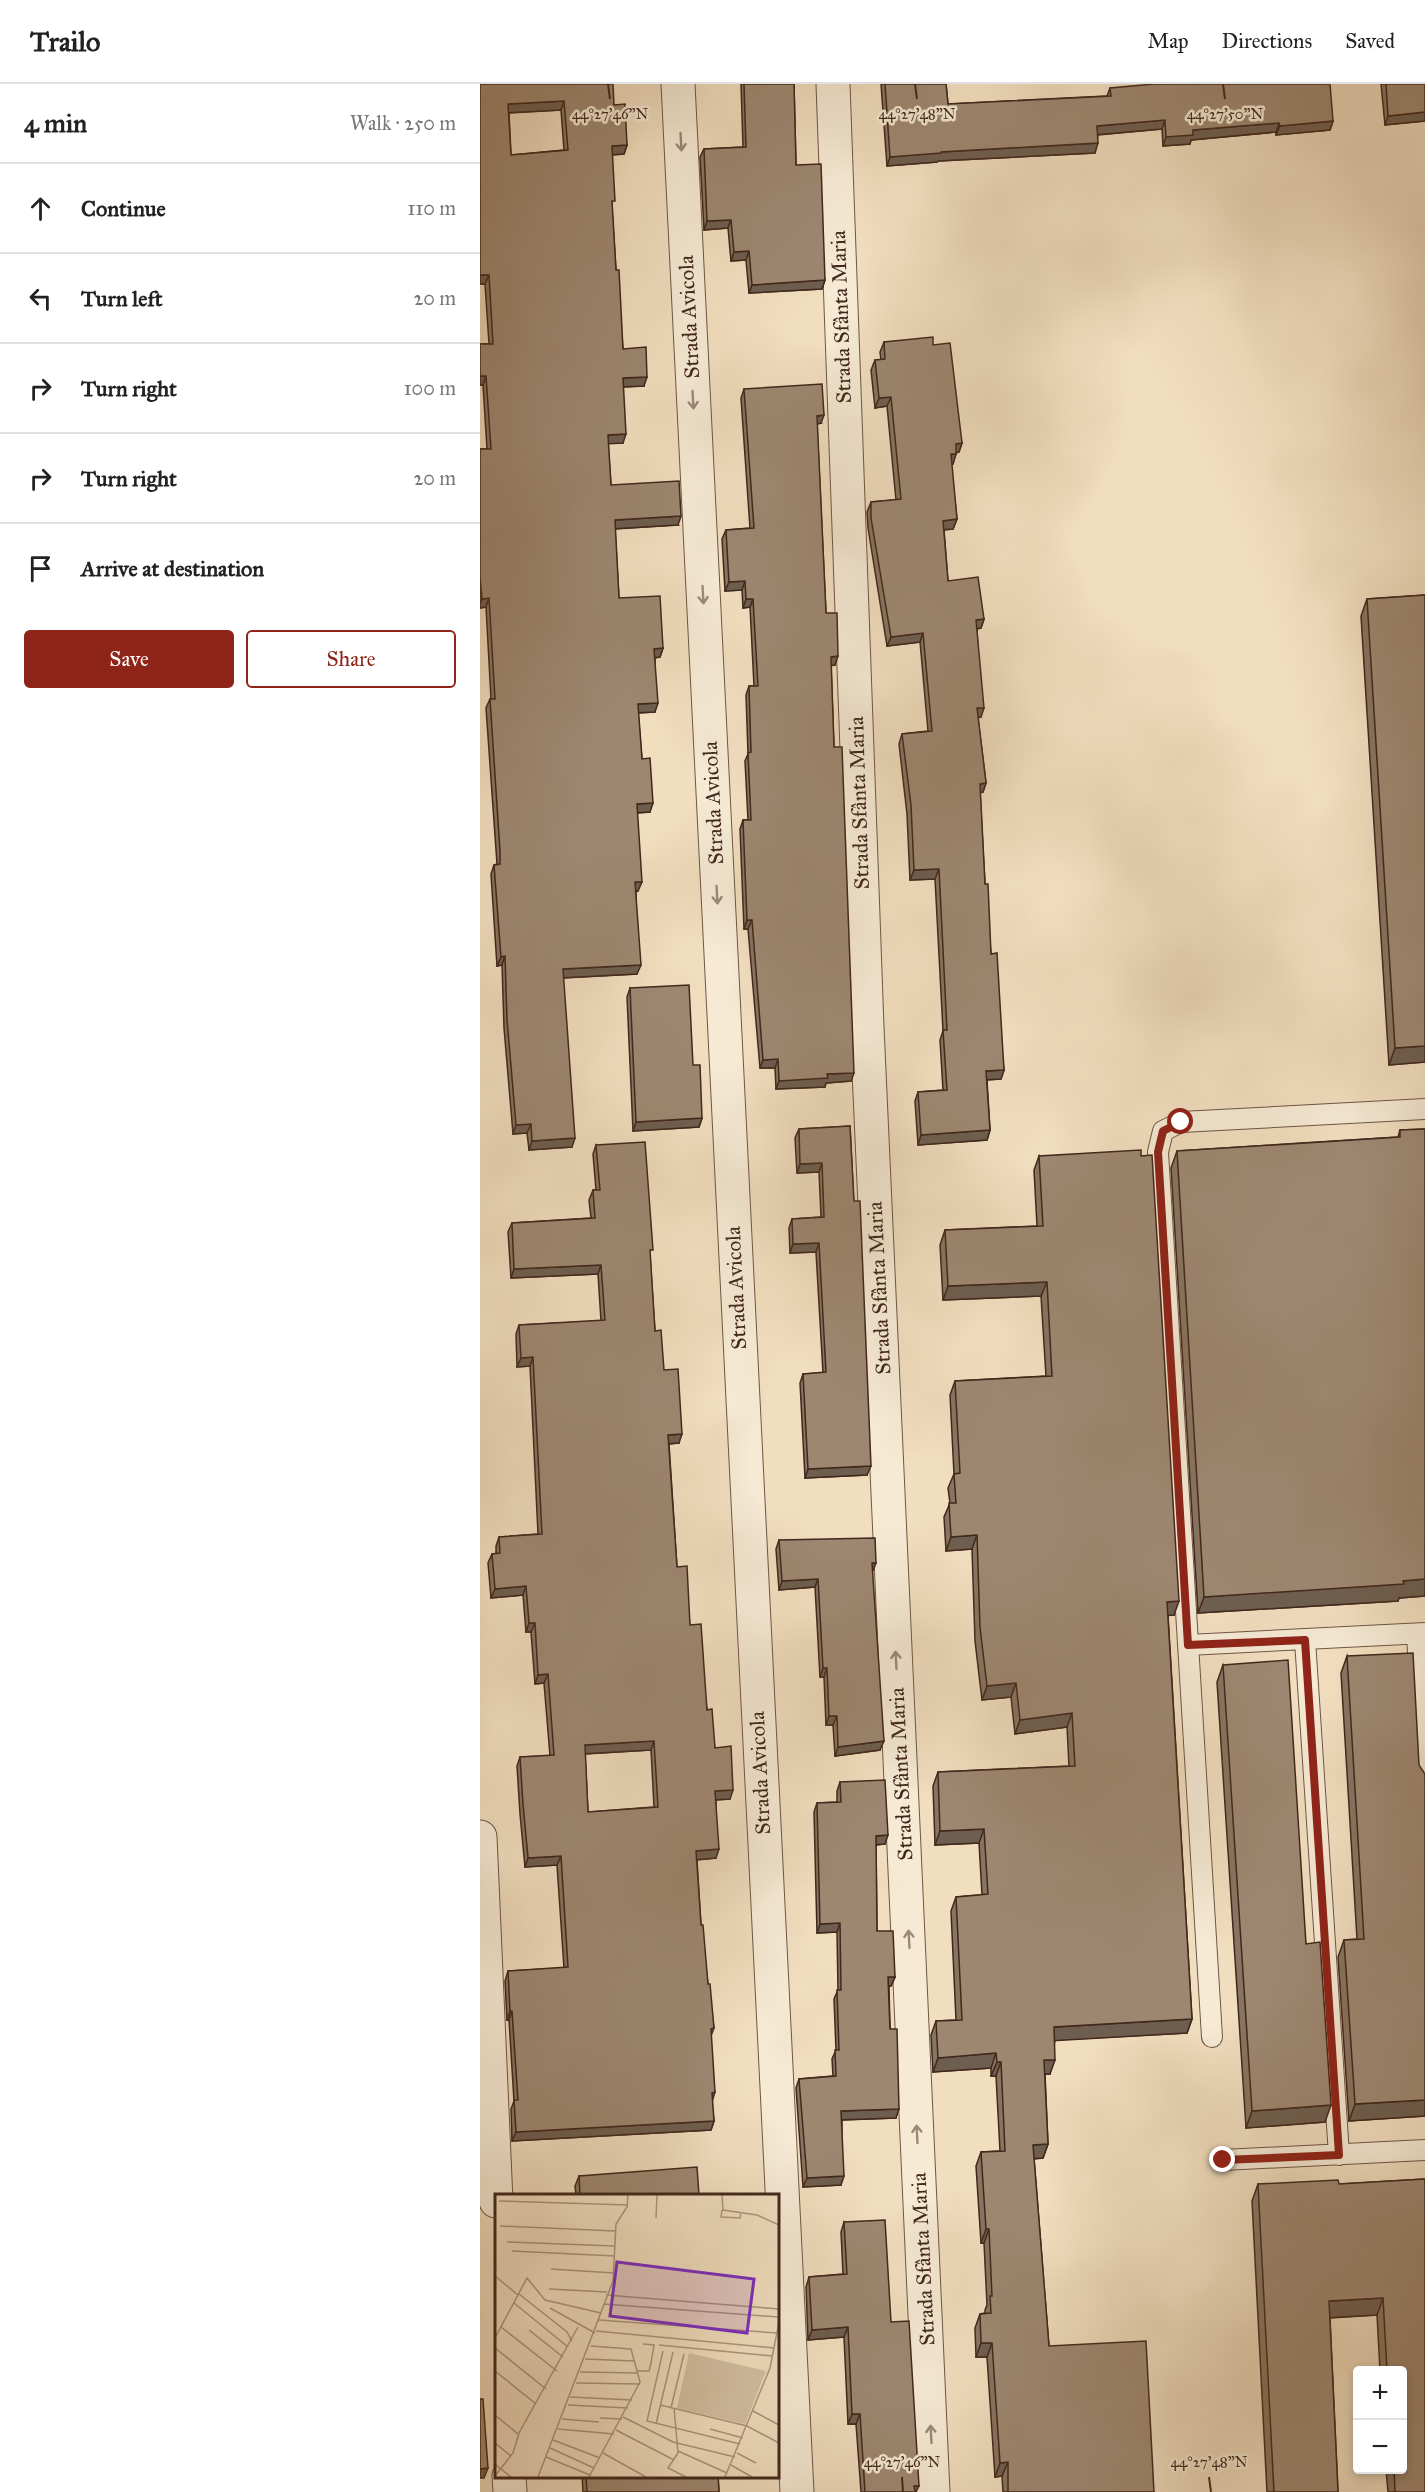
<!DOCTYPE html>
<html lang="en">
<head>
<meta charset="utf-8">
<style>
	:root { --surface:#fff; --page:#f2f2f2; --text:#222; --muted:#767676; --line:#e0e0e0; --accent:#8f2418 }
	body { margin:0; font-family:"IM FELL Great Primer",serif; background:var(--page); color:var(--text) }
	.controls { position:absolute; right:18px; bottom:18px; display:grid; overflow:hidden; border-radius:6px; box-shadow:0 3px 9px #0003 }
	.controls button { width:54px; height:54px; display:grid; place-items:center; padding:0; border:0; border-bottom:2px solid var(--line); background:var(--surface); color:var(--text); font:30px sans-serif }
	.stop { position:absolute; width:18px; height:18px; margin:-14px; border:4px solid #8f2418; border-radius:50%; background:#fff }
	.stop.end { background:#8f2418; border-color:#fff; box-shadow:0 2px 6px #0008 }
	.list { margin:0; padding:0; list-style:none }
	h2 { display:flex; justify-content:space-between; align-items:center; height:78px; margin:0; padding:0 24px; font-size:26px }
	h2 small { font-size:20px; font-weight:400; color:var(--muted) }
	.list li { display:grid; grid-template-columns:39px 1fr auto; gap:18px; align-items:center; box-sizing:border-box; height:90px; padding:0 24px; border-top:2px solid var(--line) }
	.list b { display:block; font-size:22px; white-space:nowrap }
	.list em { font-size:20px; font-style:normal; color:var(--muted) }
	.actions { display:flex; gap:12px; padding:18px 24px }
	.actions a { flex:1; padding:14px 0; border:2px solid var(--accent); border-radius:6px; text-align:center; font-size:21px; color:var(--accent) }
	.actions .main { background:var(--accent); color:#fff }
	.icon { flex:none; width:33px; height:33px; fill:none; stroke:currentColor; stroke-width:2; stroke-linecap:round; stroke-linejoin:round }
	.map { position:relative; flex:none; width:945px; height:2408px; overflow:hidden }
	header { display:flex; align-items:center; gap:36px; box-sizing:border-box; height:84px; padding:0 30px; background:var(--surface); border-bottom:2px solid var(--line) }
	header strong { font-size:28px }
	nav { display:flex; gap:33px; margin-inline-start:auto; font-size:21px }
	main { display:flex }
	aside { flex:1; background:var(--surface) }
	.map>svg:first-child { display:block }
</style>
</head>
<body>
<header>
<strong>Trailo</strong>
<nav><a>Map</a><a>Directions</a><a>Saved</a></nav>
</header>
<main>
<aside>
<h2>4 min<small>Walk · 250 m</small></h2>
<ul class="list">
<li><svg class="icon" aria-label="ahead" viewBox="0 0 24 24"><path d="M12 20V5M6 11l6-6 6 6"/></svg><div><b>Continue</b></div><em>110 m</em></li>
<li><svg class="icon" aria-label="left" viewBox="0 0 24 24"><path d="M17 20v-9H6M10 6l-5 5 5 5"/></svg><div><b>Turn left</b></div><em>20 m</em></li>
<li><svg class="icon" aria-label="right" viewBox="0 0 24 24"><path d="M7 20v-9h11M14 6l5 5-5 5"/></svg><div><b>Turn right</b></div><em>100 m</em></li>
<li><svg class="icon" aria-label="right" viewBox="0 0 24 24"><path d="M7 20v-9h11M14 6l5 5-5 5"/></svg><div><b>Turn right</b></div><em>20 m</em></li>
<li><svg class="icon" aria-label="arrive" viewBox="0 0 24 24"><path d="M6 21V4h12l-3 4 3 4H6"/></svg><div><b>Arrive at destination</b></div></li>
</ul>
<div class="actions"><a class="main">Save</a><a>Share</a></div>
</aside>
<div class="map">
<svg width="945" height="2408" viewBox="0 0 945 2408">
	<rect width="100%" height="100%" fill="#f1debf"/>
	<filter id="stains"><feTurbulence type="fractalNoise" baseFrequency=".00333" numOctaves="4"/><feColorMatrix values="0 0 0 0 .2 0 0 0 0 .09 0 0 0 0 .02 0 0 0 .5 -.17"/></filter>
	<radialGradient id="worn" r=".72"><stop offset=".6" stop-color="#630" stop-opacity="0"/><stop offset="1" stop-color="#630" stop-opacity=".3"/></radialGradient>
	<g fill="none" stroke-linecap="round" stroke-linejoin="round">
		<g stroke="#6e5645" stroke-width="22">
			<path id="lane" d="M937,1550L945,1697
				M825,1556L859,2071
				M708,1561L945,1549
				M732,1953L678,1068L683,1047L701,1038L945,1025
				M743,2076L945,2066"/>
		</g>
		<g stroke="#6e5645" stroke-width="35">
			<path id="street" d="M198,0L317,2408
				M353,0L387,943L453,2408
				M0,1753L16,2117
				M29,2392L30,2408"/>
		</g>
		<use href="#lane" stroke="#f6ead5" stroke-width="20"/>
		<use href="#street" stroke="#f6ead5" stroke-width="33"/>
	</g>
	<path fill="#877461" stroke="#42281c" stroke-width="1.5" fill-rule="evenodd" d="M0,0L134,21L147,61L144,70L132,71V125L136,186L143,265L164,302L143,303V359H128L131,401L198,441L135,445L139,514L183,564L180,573L175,574V628L158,629L162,675L170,728L157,729L158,807H156L157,890L83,894L92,1063L49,1066L47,1049L33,1050L24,944L22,881L17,882L11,790L14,781L17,780L6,624L10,615H11L6,523L0,524V365H7L3,301H0V260H9L5,200H0ZM81,26L84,66L31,71L29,29Z
		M261,0H314L316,81L345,196L342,205L269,209L266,176L251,177L248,144L224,146L220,73L224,65L263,63Z
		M401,0H466L468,20L627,12L630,4L853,37L850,46L796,51V48L711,56L710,60L683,62L682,45L618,51L615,69L458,77L457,78L407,82Z
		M901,0H945V37L905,41Z
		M404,258L453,261L482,359L479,368L476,369L473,380H471L477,435L473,445L464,446L468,497L504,535L501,544L497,545L501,633L498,634L506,699L503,708L500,709L505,800L511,870L524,986L521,995L507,996L510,1046L507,1056L438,1061L435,1017L438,1008L463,1006L460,956L463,947L455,795L430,796L427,730L419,660L422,650L448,647L440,558L407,562L388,444L387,428L391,418L416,416L407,322L395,324L391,286L395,276H401L400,268Z
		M264,305L341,339L337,340L346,529L355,581H351L354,663L371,997L346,999L345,1003L296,1005L295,984H280L268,845H264L260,745L263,736H268L265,677L268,670L266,611L269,602H274L270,523L263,524L262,506L245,507L242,455L246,446L270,444L261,314Z
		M945,511V978L909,981L881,532L887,515Z
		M150,904L222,1034L219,1043L153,1047L147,913Z
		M370,1042L387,1391L325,1394L320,1299L323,1290L343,1289L336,1168L310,1169L309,1144L312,1135L341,1133L339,1088L317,1089L315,1054L319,1045Z
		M945,1045V1512L919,1514L918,1517L718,1529L691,1084L697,1067L918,1053L920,1046Z
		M116,1061L170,1173L175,1247L199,1359L189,1360L197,1483L210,1541L235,1664L250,1715L236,1716V1774L217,1776L221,1841L228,1900L234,1944L231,1952L232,2017L234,2037L231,2046L32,2057L31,2025L34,2017L29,1936H27L25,1897L28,1887L84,1884L77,1781L45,1783L40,1730L37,1682L40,1673L70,1672L64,1599L55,1600L51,1548H46L43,1511L11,1514L8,1479L12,1470H16V1462L19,1453L58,1450L50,1282L37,1283L36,1250L39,1241L121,1237L118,1190L31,1194L28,1148L32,1139L111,1134L109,1116L113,1106H116L113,1070ZM171,1666L174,1723L108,1728L105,1670Z
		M559,1072L694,1531H688L712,1935L707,1949L575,1956L570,1990H565L568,2060L563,2074L554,2075L569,2262L674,2408H523L522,2392L515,2393L507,2273H496L495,2244L500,2230L505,2229V2226L507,2221L504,2159H501L496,2082L501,2068L520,2067L516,1992H511V1984L453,1988L451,1951L456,1937L476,1936L471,1827L476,1813L502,1811L499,1759L455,1761L453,1702L458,1688L589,1682L587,1643L535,1650L531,1613L502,1616L495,1557L492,1465L466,1467L464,1433L470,1419L468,1404L474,1390L470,1311L475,1297L566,1292L561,1212L463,1216L460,1161L465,1146L557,1142L554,1086Z
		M299,1456L392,1487L400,1666L355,1672L353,1641H346L344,1593H340L335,1503L299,1506L296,1465Z
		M867,1572L945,2032L869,2037L858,1873L864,1856L877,1855L861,1589Z
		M743,1581L826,1860L845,2038L766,2044L737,1598Z
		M360,1698L405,1760L396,1761L397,1847L415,1893L411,1902H409L410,1945L416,2034L362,2036L361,2101L323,2103L316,2004L319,1995L353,1992L352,1975L356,1966L354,1915L358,1906L357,1848L337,1849L334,1728L337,1719L357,1718V1707Z
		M99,2092L219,2111H96L95,2102Z
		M945,2095V2408H908L906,2385H922V2286H900L897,2231L850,2234L858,2408H787L772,2117L778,2100H859Z
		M364,2138L411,2238L436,2408H381L376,2340H368L364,2253L328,2256L326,2203L329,2193L363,2190L361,2148Z
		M102,2391H238L239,2408H103Z"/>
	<path fill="#6e5e4f" stroke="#42281c" stroke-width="1.5" d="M84,17L81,26L25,29L28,20Z
		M945,28V37L905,41L908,32Z
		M685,36L682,45L614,51L617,42Z
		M853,37L850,46L796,51L800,42Z
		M799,39L796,48L711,56L710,60L683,62L686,53L713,46Z
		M618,59L615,69L458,77L457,78L407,82L410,73L461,68Z
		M147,61L144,70L128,71L132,62Z
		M251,136L248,144L224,146L227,137Z
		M269,167L266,176L251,177L254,168Z
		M0,191H9L5,200H0Z
		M345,196L342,205L269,209L272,201Z
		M0,292H6L3,301H0Z
		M167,293L164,302L139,303L143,294Z
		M411,313L407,322L395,324L399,314Z
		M344,331L341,339L333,341L337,332Z
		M146,350L143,359L125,360L128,351Z
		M482,359L479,368L472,369L476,360Z
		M471,370H476L473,380H467Z
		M201,432L198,441L131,445L135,436Z
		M477,435L473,445L459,446L463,437Z
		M265,497L262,506L245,507L249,498Z
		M9,514L6,523L0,524V519L2,515Z
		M266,515H273L270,523L263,524Z
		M504,535L501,544L493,545L496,536Z
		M443,549L440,558L407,562L411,553Z
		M183,564L180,573L171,574L174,565Z
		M358,572L355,581L348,582L351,573Z
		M178,619L175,628L154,629L158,620Z
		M497,624H504L501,633L494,634Z
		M506,699L503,708L496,709L500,700Z
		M173,719L170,728L154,729L157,720Z
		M459,785L455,795L430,796L434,786Z
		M155,798H162L158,807H152Z
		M267,836H272L268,845H264Z
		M25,872L22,881L17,882L21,873Z
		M161,881L157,890L80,894L83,885Z
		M945,962V978L909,981L915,964Z
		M298,975L295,984H280L283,976Z
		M524,986L521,995L502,996L506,987Z
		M374,989L371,997L346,999L345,1003L296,1005L299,997L347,990Z
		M222,1034L219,1043L153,1047L156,1038Z
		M51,1040L47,1049L33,1050L36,1041Z
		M510,1046L507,1056L438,1061L441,1051Z
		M95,1054L92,1063L49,1066L52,1057Z
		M342,1079L339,1088L317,1089L320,1080Z
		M339,1159L336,1168L310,1169L313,1160Z
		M121,1181L118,1190L31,1194L34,1185Z
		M567,1198L561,1212L463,1216L468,1202Z
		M53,1273L50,1282L37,1283L41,1274Z
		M202,1350L199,1359L185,1360L188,1351Z
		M391,1382L387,1391L325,1394L328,1385Z
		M497,1451L492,1465L466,1467L471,1453Z
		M392,1479H396L393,1487Z
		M338,1495L335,1503L299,1506L302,1497Z
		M945,1495V1512L919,1514L918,1517L718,1529L724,1513Z
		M46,1502L43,1511L11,1514L15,1505Z
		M699,1517L694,1531L682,1532L687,1518Z
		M49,1539H55L51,1548H46Z
		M343,1584H347L344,1593H340Z
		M68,1590L64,1599L55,1600L58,1591Z
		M536,1599L531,1613L502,1616L507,1602Z
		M592,1629L587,1643L535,1650L540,1636Z
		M349,1632H357L353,1641H346Z
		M174,1657L171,1666L102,1670L105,1661Z
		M404,1657L400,1666L355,1672L358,1663Z
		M253,1706L250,1715L232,1716L235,1707Z
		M504,1745L499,1759L455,1761L460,1747Z
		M408,1751L405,1760L393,1761L396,1752Z
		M239,1765L236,1774L213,1776L216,1767Z
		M81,1772L77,1781L45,1783L48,1774Z
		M360,1839L357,1848L337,1849L340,1840Z
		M408,1893H415L411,1902H405Z
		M30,1927H32L29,1936H27Z
		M712,1935L707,1949L569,1957L574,1943Z
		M516,1969L511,1984L453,1988L458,1974Z
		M564,1976H575L570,1990H559Z
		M517,1978H521L516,1992H511Z
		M235,2008L232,2018V2009Z
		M945,2016V2032L869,2037L875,2020Z
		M851,2021L845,2038L766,2044L772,2027Z
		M419,2025L416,2034L358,2036L361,2027Z
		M234,2037L231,2046L32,2057L36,2048Z
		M568,2060L563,2074L548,2075L553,2061Z
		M364,2092L361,2101L323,2103L327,2094Z
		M506,2145H509L504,2159H501Z
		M903,2214L897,2231L843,2234L849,2217Z
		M368,2243L364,2253L328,2256L332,2246Z
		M501,2259H512L507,2273H496Z
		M372,2330H380L376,2340H368Z
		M528,2378L522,2392L515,2393L520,2379Z
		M8,2384L4,2394H0V2385Z
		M434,2402H439L436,2408H432Z"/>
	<path fill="#9d8771" stroke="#42281c" stroke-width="1.5" fill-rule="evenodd" d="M0,0H133L134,21L145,20L147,61L132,62L135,117H132L136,186H139L143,265L166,263L167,293L143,294L146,350L128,351L131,401L199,397L201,432L135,436L139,514L180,512L183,564L174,565L178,619L158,620L162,675L170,674L173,719L157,720L162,798H155L161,881L83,885L95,1054L52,1057L51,1040L36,1041L27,935L25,872L21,873L14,781L20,780V767L10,615H15L9,514L2,515L0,494V365H11L6,292H0V260H13L9,191H0ZM84,17L88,66L31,71L28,20Z
		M264,0H314L316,81L341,80L345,196L272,201L269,167L254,168L251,136L227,137L224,65L266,63Z
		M405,0H466L468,20L631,12L630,4L674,0H850L853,37L800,42L799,39L713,46V51L686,53L685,36L617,42L618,59L461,68V69L410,73Z
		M906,0H945V28L908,32Z
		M453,253V261L470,259L482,359L476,360V370H471L477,435L463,437L468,497L498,493L504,535L496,536L504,624H497L506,699L500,700L505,800H508L511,870L517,869L524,986L506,987L510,1046L441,1051L438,1008L467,1006L463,946H467L459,785L434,786L431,721L422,650L452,647L443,549L411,553L391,434V418L421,415L411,313L399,314L395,276L405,275L404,258Z
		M342,300L344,331L337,332L346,529H357L358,572L351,573L354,663H362L374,989L347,990L348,994L299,997L298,975L283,976L272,836H267L263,736H271L268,669L271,668L269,602H278L273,515H266L265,497L249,498L246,446L274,444L264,305Z
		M945,511V962L915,964L887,515Z
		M209,901L213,981H220L222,1034L156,1038L150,904Z
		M370,1042L374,1117H380L391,1382L328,1385L323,1290L346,1288L339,1159L313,1160L312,1135L344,1133L342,1079L320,1080L319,1045Z
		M945,1045V1495L923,1497L924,1500L724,1513L697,1067L920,1053V1046Z
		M165,1058L173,1166H170L175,1247L181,1246L184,1286L198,1285L202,1350L188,1351L197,1483L207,1482L210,1541L221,1540L227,1626L232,1625L235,1664L251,1662L253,1706L235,1707L239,1765L216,1767L221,1841H223L228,1900H230L234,1944L231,1945L235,2008L232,2009L234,2037L36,2048L34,2016H38L32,1927H30L28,1887L88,1883L81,1772L48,1774L43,1720L40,1673L74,1671L68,1590L58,1591L55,1539H49L46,1502L15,1505L12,1470L20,1469L19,1453L62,1450L53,1273L41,1274L39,1241L125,1236L121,1181L34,1185L32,1139L115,1134L113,1106H120L116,1061ZM174,1657L178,1723L108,1728L105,1661Z
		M661,1066V1072L672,1071L699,1517L687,1518L712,1935L574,1943L575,1976H564L568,2060L553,2061L569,2262L666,2257L674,2408H528V2378L520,2379L512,2259H501L500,2230L511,2229L510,2212H512L509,2145H506L501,2068L525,2067L521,1978H517L516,1969L458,1974L456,1937L482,1936L476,1813L508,1810L504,1745L460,1747L458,1688L595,1682L592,1629L540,1636L536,1599L507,1602L500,1543L497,1451L471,1453L469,1419H476L474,1390L480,1389L475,1297L572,1292L567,1198L468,1202L465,1146L563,1142L559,1072Z
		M395,1454L396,1479H392L404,1657L358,1663L357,1632H349L347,1584H343L338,1495L302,1497L299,1456Z
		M933,1569L939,1681L945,1690V2016L875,2020L864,1856L884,1855L867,1572Z
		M808,1576L826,1860L840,1858L851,2021L772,2027L743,1581Z
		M405,1696L408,1751L396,1752L397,1847H413L415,1893H408L410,1945H417L419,2025L361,2027L364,2092L327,2094L319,1995L356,1992L355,1966H359L357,1906H361L360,1839L340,1840L337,1719L361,1718L360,1698Z
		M217,2083L219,2111H100L99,2092Z
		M945,2095V2408H915L914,2385H922V2286H907L903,2214L849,2217L858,2408H794L778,2100L858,2096L859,2100Z
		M405,2136L411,2238L429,2237L439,2402H434L435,2408H385L380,2330H372L368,2243L332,2246L329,2193L367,2190L364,2138Z
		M0,2315H3L8,2384L0,2385Z
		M106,2391H238L239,2408H107Z"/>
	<defs><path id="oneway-shaft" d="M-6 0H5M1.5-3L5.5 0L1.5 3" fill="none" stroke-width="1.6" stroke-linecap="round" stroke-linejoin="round" transform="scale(1.5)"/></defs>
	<g stroke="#9c8978">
		<use href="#oneway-shaft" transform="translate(201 58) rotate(87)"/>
		<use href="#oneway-shaft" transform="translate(213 316) rotate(87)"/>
		<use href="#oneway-shaft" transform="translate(223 511) rotate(87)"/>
		<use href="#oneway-shaft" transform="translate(237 811) rotate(87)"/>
		<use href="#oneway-shaft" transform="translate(416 1576) rotate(-93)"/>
		<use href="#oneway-shaft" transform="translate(429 1855) rotate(-93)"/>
		<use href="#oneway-shaft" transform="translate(437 2050) rotate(-93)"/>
		<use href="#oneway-shaft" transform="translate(451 2350) rotate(-93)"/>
	</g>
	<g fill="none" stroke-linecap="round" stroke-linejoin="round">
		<path stroke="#8f2418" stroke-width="8" d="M701,1038L683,1047L678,1068L708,1561L825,1556L859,2071L743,2076"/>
	</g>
	<path fill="none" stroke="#42281c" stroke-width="2" d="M128,0L130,15M435,0L437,15M743,0L745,15M422,2393L423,2408M729,2393L731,2408"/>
	<g text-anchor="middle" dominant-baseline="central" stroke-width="5" stroke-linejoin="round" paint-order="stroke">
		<g font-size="21" fill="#42281c" stroke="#f6ead5">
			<text transform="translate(209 233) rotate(-93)">Strada Avicola</text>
			<text transform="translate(361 233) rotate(-92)">Strada Sfânta Maria</text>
			<text transform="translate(233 719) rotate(-93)">Strada Avicola</text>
			<text transform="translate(379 719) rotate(-92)">Strada Sfânta Maria</text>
			<text transform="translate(256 1204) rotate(-93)">Strada Avicola</text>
			<text transform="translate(399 1204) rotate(-93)">Strada Sfânta Maria</text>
			<text transform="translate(280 1689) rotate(-93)">Strada Avicola</text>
			<text transform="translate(421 1690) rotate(-93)">Strada Sfânta Maria</text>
			<text transform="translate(443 2175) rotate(-93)">Strada Sfânta Maria</text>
		</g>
	</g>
	<g transform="translate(15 2110)">
		<rect width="284" height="284" fill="#f1debf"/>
		<path d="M194,159L271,177L250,230L182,214Z" fill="#d3bfa3"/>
		<path fill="none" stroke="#ab957e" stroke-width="1.5" d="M227,0L228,16L262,21L284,31M4,7L133,11M227,16L226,23L245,24L246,18M161,24L162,0M5,32L120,37M12,48L120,52M17,57L120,62M56,75L119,79M0,82L23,101M54,95L112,98M24,100L72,138L77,147M111,101L284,115M19,109L73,153M109,110L284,123M55,114L100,139M104,126L282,139M6,133L62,177M34,136L68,163M101,137L279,154M0,144L32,84L50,106L106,119M164,151L278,162M0,154L51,195M168,157L152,227L245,250M90,165L139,167M0,177L41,210M142,177H154L156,169L159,151L148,150M85,178L143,179M81,189L145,190M75,203L137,206M73,211L133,214M165,211L252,232L284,249M176,214L189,160M179,214L183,259L173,274L191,283M258,217L284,231M0,221L23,240M128,223L178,248L240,263M105,224L127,225M67,225L104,228M161,230L178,158M63,235L119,240M215,235L248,244M121,236L179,266M58,246L105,264M0,249L16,262M55,254L99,274M183,257L232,279M108,259L151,283M242,259L261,269M51,263L95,281M0,270L16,283M236,271L257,283M0,282L18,259L24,239L83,133M43,283L118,87L121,30L132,13L133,0M94,283L145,188L136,155L96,152M230,283L275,174L284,128"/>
		<path fill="#7b2cbf" fill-opacity="0.15" stroke="#7b2cbf" stroke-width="3" d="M122,68L259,85L252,139L115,122Z"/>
		<rect width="284" height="284" fill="none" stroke="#42281c" stroke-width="3"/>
	</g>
	<g font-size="15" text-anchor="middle" fill="#42281c" stroke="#f6ead5" stroke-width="5" stroke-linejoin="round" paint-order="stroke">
		<text x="130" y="35">44°27'46"N</text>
		<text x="437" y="35">44°27'48"N</text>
		<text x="745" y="35">44°27'50"N</text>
		<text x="422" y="2383">44°27'46"N</text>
		<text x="729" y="2383">44°27'48"N</text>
	</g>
	<rect width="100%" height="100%" filter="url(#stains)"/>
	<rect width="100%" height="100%" fill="url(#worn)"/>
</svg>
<div class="controls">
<button>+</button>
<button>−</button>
</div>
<div class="stop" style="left:701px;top:1038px"></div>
<div class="stop end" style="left:743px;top:2076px"></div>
</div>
</main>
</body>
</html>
